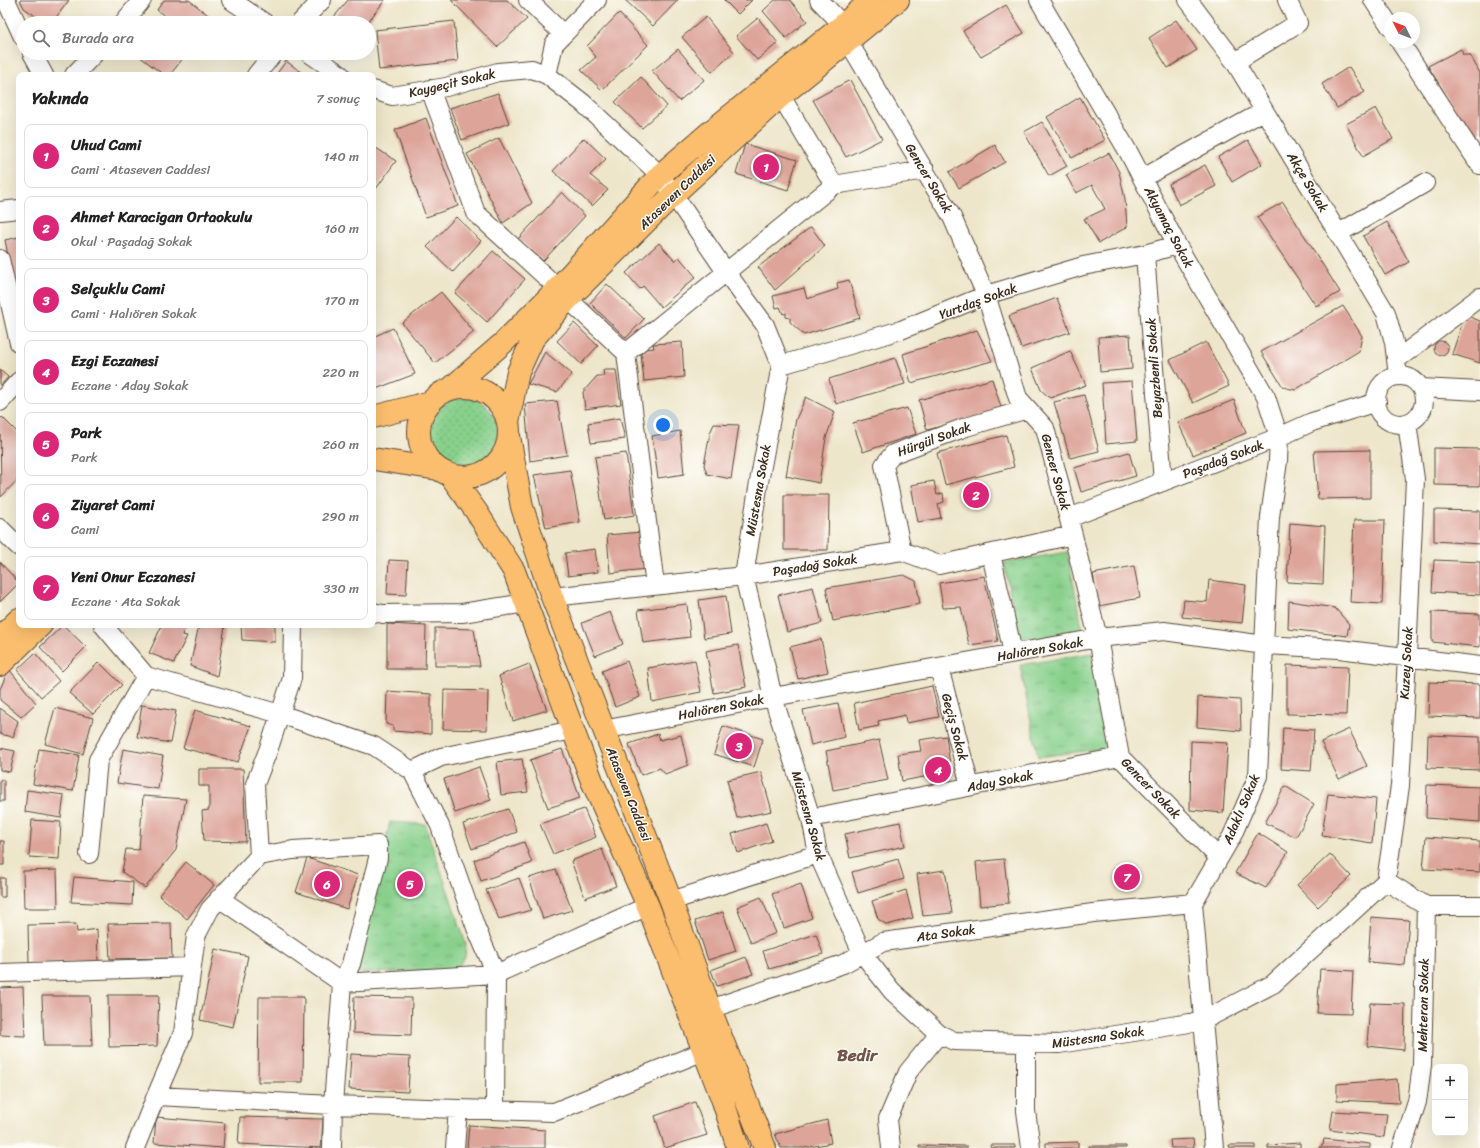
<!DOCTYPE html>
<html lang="tr">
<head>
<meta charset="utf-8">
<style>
	:root { --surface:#fff; --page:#f2f2f2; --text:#222; --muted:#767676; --line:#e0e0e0; --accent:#db2777 }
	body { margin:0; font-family:Sriracha,sans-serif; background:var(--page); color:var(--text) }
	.controls { position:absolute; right:12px; bottom:12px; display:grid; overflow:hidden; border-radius:8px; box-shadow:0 4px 16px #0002 }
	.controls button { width:36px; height:36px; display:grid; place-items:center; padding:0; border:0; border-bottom:1px solid var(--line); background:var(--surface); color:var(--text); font:20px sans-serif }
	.compass { position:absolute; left:1384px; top:12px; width:36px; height:36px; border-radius:50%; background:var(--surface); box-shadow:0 4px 16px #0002; rotate:312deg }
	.you { position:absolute; left:663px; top:425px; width:14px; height:14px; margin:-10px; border:3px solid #fff; border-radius:50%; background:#1a73e8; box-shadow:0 0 0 6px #1a73e833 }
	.badge { display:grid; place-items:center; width:26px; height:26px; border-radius:50%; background:var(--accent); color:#fff; font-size:13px; font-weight:700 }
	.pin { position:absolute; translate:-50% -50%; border:2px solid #fff; box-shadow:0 1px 4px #0006 }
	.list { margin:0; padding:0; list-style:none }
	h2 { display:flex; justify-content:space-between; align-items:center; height:52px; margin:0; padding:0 16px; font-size:17px }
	h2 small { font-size:13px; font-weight:400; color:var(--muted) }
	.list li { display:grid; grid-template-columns:26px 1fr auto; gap:12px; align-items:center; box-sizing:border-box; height:64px; margin:0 8px 8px; padding:0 8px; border:1px solid var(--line); border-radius:8px }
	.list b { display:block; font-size:15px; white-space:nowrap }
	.list p { margin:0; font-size:13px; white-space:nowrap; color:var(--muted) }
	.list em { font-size:13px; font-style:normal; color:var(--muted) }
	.icon { flex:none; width:22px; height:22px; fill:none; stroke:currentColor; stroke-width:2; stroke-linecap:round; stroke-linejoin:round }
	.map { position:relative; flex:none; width:1480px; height:1148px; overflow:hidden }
	.search { position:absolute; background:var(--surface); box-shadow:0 4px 16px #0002; left:16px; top:16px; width:360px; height:44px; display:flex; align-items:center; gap:10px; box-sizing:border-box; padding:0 14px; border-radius:22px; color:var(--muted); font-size:15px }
	.panel { position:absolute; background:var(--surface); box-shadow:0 4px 16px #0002; left:16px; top:72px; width:360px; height:556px; border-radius:8px }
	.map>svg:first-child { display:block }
</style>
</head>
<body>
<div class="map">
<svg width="1480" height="1148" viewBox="0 0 1480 1148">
	<defs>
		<pattern id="grass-dots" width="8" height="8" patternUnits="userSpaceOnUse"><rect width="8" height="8" fill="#88d08c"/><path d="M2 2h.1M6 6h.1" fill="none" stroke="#70a972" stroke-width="1.8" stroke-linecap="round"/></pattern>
		<pattern id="park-tufts" width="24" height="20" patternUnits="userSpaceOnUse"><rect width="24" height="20" fill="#88d08c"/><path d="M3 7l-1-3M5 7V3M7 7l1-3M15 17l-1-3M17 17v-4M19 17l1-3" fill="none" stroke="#70a972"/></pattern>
	</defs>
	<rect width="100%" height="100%" fill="#fdfcf7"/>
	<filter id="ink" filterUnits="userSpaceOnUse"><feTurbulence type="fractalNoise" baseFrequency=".025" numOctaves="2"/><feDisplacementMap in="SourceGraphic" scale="8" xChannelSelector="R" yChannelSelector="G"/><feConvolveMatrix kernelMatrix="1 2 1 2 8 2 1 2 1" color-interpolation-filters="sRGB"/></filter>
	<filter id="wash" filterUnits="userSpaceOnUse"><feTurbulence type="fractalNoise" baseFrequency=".012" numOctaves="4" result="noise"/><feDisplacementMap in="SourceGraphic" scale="16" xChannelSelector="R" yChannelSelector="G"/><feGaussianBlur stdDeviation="0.9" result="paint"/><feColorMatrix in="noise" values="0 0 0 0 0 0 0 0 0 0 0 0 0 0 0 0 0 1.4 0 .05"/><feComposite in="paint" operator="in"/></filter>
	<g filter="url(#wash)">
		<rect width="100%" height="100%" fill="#eee6ca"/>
		<path fill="url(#grass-dots)" stroke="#627d55" d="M430 432a34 34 0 1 1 68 0a34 34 0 1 1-68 0Z"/>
		<path fill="url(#park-tufts)" stroke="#627d55" d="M1067,552L1083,631L1020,643L1004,563Z
			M1092,653L1107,748L1038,757L1020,665Z
			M390,822L425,824L466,944L465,957L455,971L354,973Z"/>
		<g id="blocks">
			<path fill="#dda49a" d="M20,0H69L52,23H45L24,8Z
				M164,0H189L213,19L210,23H174L157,10Z
				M348,0H385L367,23H329Z
				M451,0H507L527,19L497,47Z
				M625,0H678L653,26Z
				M724,0H752L738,14Z
				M775,0H790L807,21L786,38L763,11Z
				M1006,5L1024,33L981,57L963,31Z
				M619,13L648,45L602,90L581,70L596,57L587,46Z
				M706,17L734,52L712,72L682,37Z
				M758,18L778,43L757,60L736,36Z
				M1176,20L1197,50L1168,68L1149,38Z
				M454,21L458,61L379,70L375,30Z
				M678,49L704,80L679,101L652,71Z
				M1461,49L1463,55H1470L1480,73V148H1478L1428,66Z
				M135,53H187L170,75H164Z
				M286,61L305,75H276Z
				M1349,67L1365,92L1337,108L1322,84Z
				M641,77L667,106L642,128L615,102Z
				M850,80L882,139L846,157L813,100Z
				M498,93L509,123L462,140L450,108Z
				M1080,97L1105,140L1072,158L1047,117Z
				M1376,108L1393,139L1363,156L1346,124Z
				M426,118L458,206L426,217L395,130Z
				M1042,122L1067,166L1049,176L1024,132Z
				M499,138L532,203L503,223L467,154Z
				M584,138L606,159L590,175L608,190L592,206L553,171Z
				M1248,140L1262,164L1232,182L1218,157Z
				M745,144L797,160L788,190L736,174Z
				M995,145L1005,162L959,188L949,172Z
				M373,146L396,161L373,193Z
				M1109,153L1119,172L1125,199L1127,227L1099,243L1084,219L1105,209L1092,185L1076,193L1066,175Z
				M1205,165L1216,186L1179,205L1169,184Z
				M562,192L585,216L543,261L518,239Z
				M1283,202L1340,292L1316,306L1257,217Z
				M456,217L481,241L453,272L427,247Z
				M1387,222L1409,262L1385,275L1363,236Z
				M811,227L825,246L775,290L758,267Z
				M19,237V284L14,285L5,240Z
				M659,243L675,261L679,257L696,277L661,307L643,286L640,289L626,273Z
				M493,251L525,279L487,322L455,293Z
				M849,280L860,318L804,335L790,322V318L786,317V313L783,314L780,307L776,308L773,296L804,288L807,299L838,289L837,283Z
				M607,284L644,319L626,338L590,303Z
				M441,292L474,332L435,363L402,323Z
				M1057,298L1070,332L1021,348L1009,316Z
				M1343,306L1362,336L1359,351L1295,390L1283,387L1261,352Z
				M1465,315L1480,321V363L1452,354Z
				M574,323L598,346L581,364L557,341Z
				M393,328L415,374L373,390V337Z
				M977,330L992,361L911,383L903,354Z
				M1130,335L1132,369L1100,372L1098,337Z
				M1434 348a7 7 0 1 1 14 0a7 7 0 1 1-14 0Z
				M682,342L684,377L644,381L641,354L646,349L654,348L653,344Z
				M1206,342L1229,386L1193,403L1170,360Z
				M1070,351L1086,385L1050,398L1041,390L1032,368Z
				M545,352L572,374L557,392L528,384Z
				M895,358L905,384L836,404L829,379Z
				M0,370L8,377L0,386Z
				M603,370H616L621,404L585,409L583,392L597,376H604Z
				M992,379L1002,410L927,430L919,400Z
				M1132,381L1137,441L1106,444L1102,383Z
				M1084,395L1099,451L1070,458L1054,402Z
				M806,397L835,412L826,438L819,483L786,476L796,419Z
				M1234,400L1246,433L1193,455L1178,422Z
				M557,401L567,455L530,461L525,404Z
				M907,408L916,434L863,452L853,423Z
				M2,417L19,434V478L1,497L0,419Z
				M620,418L625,439L591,443L588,423Z
				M714,424L739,425L731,479L707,474L704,465L710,433Z
				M680,431L684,474L658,478L652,436Z
				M1006,435L1014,467L945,485L937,453Z
				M1434,448L1480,449V486L1434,485Z
				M1370,450V498L1318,499L1314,451Z
				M1129,452L1136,476L1081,492L1074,468Z
				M626,453L634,515L604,520L595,457Z
				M570,470L580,522L546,528L534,475Z
				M934,481L937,495L943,493L944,502L938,504L941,518L918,522L911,485Z
				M784,495H829L828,550H784Z
				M1434,510L1480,511V544L1434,541Z
				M1354,520H1385L1382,604L1350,602Z
				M1290,523L1325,526L1323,584L1287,582Z
				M642,532L646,569L610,573L607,535Z
				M595,549L598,572L568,576L565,553Z
				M389,560L408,561L406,595L387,594Z
				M1434,560L1480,562V595L1432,592Z
				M0,562L19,583L0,602Z
				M1134,566L1140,598L1099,606L1093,574Z
				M904,575L916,581L920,604L833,621L826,588Z
				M984,576L998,641L969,645L961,607L943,608L939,583Z
				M1209,580L1246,585L1242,623L1182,617L1184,600L1207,602Z
				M813,587L822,623L787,632L778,595Z
				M726,596L731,634L704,638L699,600Z
				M1289,601L1335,608L1349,624L1347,636L1288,629Z
				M687,604L690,637L643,643L638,610Z
				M610,612L623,644L595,656L582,623Z
				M1432,612L1480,614V647L1432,642Z
				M387,624L426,626L425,669H387Z
				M63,625L86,647L62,671L40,647Z
				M162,625H186L182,635L187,636L174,663L149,653Z
				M199,625L225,626L217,676L190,666Z
				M241,625H275V642L242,640Z
				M435,628L474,629L480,666H435Z
				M821,639L828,672L798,679L790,647Z
				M738,645L746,687L714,693L706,651Z
				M35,653L59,681L41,697L17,670Z
				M695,660L701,692L652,702L648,668Z
				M627,661L640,697L615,707L602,671Z
				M99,662L122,685L93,714L69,693Z
				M529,664L547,710L513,721L499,676Z
				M1287,665L1348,667L1346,715L1287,714Z
				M9,669L36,703L21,717L0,700V689Z
				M1429,682L1480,684V718L1428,716Z
				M932,686L939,717L906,723L905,715L878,721L879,726L859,730L854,703Z
				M444,690L488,691L487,730L443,729Z
				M387,691L431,694V734L393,731V726L386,724Z
				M1198,697L1240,700L1241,731L1197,727Z
				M838,703L845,737L811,745L803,710Z
				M142,705L176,711L170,743L137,737Z
				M0,708L18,721L13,737L0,734Z
				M55,708L93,718L83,754L45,744Z
				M195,710L251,726L238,762L183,748Z
				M723,726L763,739L754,767L714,754Z
				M1283,728L1314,730L1311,771L1281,769Z
				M1349,729L1367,766L1339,779L1321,742Z
				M658,734L660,740L681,735L688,765L665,774L660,768L641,775L629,744Z
				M1428,735L1480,737V770L1427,768Z
				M946,736L951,772L902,781L898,754L921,751L919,740Z
				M879,740L888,780L833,790L826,751Z
				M1191,741L1228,743L1223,813L1190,810Z
				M0,748L15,751L10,772L0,770Z
				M39,749L79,755L73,791L33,784Z
				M123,749L163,756L158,789L117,783Z
				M562,749L580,798L548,808L530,760Z
				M522,759L528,792L501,795L497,762Z
				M479,767L491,800L455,813L444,779Z
				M199,769H243L246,842L204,841L202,811L209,810V786H199Z
				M761,772L772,811L737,818L727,780Z
				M0,780H4V801H0Z
				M1427,785L1480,787V822L1426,818Z
				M1285,786L1314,804L1296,837L1265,823Z
				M27,790L64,795L61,818L25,812Z
				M1328,794L1376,799L1372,843L1322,835Z
				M143,796L186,799L176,850L145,888L122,872L126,849L139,850Z
				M508,809L517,832L472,849L463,824Z
				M584,809L596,837L553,854L540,824Z
				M32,820L61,822L59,859L29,857Z
				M900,822L905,846L850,858L845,834Z
				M766,823L772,841L738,853L732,834Z
				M1258,833L1288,852L1266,888L1235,873Z
				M1426,837L1480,841V872L1423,869Z
				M0,841H4V865H0Z
				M524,842L532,863L481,881L474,860Z
				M602,849L616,886L585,898L571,861Z
				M1330,854L1351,876L1318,907L1297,885Z
				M307,858L358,875L347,909L296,892Z
				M898,859L904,879L858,893L852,872Z
				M1004,859L1009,903L980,906L976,862Z
				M186,862L214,885L187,919L159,895Z
				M57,870L58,908H24L23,871Z
				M556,870L572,910L543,919L529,878Z
				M945,870L952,913L923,916L917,874Z
				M74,877L133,882L132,905L71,902Z
				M0,878H5V897H0Z
				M519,878L531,910L499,919L486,890Z
				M801,884L812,918L784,928L772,894Z
				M906,890L913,918L887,925L878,919L872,901Z
				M761,897L776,933L751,943L737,907Z
				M723,912L736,951L708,960L695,921Z
				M1371,917L1409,920L1405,965L1368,962Z
				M171,923L172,958L110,959L108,924Z
				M76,924L77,932L97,929L98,961L29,963L28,925Z
				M816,934L823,954L769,969L763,951Z
				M215,949L248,956L233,1027L200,1020Z
				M746,957L753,974L717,986L711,970Z
				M1320,969L1353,971L1351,1014L1317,1013Z
				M23,987L25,1036L0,1035V988Z
				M108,995H159L157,1046L109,1047Z
				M42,996H90L92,1046H44Z
				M259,997H304L303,1082H258Z
				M354,997L412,998L411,1035L353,1033Z
				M1370,1003L1405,1004L1404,1050L1367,1046Z
				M351,1054L410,1057L408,1092L349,1089Z
				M1397,1079L1399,1103L1337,1100V1084Z
				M695,1102L707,1135L665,1148L655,1116Z
				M1333,1111L1387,1114L1384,1137L1330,1130Z
				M156,1117L225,1123L223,1148L154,1143Z
				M240,1117L323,1119L321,1148L238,1144Z
				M827,1120L831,1143L805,1148H781L775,1134Z
				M469,1125L545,1130V1148H467Z
				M1193,1139L1194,1148H1171L1170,1140Z
				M1324,1139L1370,1144V1148H1320L1321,1146L1323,1145Z
				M1078,1142V1148H1046V1143Z
				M1300,1143V1148H1268V1145Z
				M919,1145L967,1146V1148H919Z
				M991,1145H1015V1148H991Z
				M1229,1145H1256V1148H1230Z
				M1089,1146H1126V1148H1089Z"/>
		</g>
	</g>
	<g filter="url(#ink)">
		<use href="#blocks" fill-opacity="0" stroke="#564638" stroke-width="1"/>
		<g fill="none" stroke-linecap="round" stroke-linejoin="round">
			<g stroke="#564638" stroke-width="20">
				<path id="minor" d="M6,0L23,37
					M231,0L265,23
					M528,0L563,34
					M819,0L843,25
					M1039,0L1129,153L1177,245L1266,397L1279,437L1278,461L1270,517L1258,776L1232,836L1193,903L1214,1148
					M1188,0L1235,62L1386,313L1394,342L1398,376
					M1373,0L1390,26
					M123,23L142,0
					M300,23L322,0
					M848,41L952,217L986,295L1018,398L1045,428L1073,535L1098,638L1120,757L1219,858
					M1400,42L1480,165
					M32,53L44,75
					M309,53L341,75
					M1235,62L1298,23L1287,0
					M74,75L95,53
					M256,75L274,53
					M547,75L554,44L597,0
					M430,89L476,213L558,288
					M373,90L392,96L446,87L498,72L532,69L547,75L583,103L660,175L726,272L765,325L781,365L759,482L744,576L773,697L811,818L818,854L862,953L892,991L939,1034L954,1041L1059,1044L1202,1021L1273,984L1386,881L1400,786L1407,657L1415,479L1407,423
					M781,96L834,185
					M1143,178L1264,111
					M0,211L19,209
					M1339,233L1425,183
					M1145,254L1163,482
					M0,259L19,343
					M568,299L626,353
					M1396,360L1480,297
					M781,365L901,330L986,295L1083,266L1145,254L1177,245
					M1376 400a24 24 0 1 1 48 0a24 24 0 1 1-48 0Z
					M1421,388L1480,391
					M0,402L19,381
					M1069,518L1279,437L1312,422L1377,402
					M0,528L19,547
					M902,551L884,465L893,454L966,427L1028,409
					M991,554L1013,653
					M655,586L626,353L834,185L925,170
					M552,597L744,576L902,551L939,565L1073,535
					M373,612L383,614L462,613L526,603
					M103,625L146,676L280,714L374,746L412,771L440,826L476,928L496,974L495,1109
					M939,667L970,786
					M603,730L773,697L1098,638L1164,631L1264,645L1339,649L1480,666
					M412,771L441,757L573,730
					M811,818L1120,757
					M89,854L98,760L146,676
					M259,856L293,850L378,845V858L351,964L342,983L333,1105L332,1148
					M1386,881L1426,906H1480
					M219,898L342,983L496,974L648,906
					M671,901L818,854
					M0,973L192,967
					M710,1009L843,964L883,942L1093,913L1193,903
					M1026,1044V1111L1031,1148
					M156,1096L333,1105L554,1112L704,1051
					M135,1148L156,1096L183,1033L196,936L210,909L259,856L255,784L269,748L292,678L293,625
					M455,1148L458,1109
					M891,1148L888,1119L908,1072L939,1034
					M1402,1148L1417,1102L1422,1065L1426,906"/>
			</g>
			<g stroke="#564638" stroke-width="24">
				<path id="major" d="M419 432a45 45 0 1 1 90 0a45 45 0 1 1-90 0Z
					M450,389L502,344L558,288L660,175L710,132L843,25L871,0
					M373,417L431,402
					M508,422L518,372L533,339L568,299L674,194L781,96L898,0
					M509,436L522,507L552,597L671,901L710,1009L765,1148
					M373,459L438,469
					M450,475L476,511L514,571L592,781L648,906L723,1101L738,1148
					M0,638L19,619
					M0,665L41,625"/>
			</g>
			<use href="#minor" stroke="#fff" stroke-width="18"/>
			<use href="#major" stroke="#fabe6e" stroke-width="22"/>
		</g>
	</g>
	<g text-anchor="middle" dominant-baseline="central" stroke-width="3" stroke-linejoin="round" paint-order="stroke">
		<g font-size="13" fill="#3b2a1e" stroke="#fdfcf7">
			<text transform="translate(452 83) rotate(-13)">Kaygeçit Sokak</text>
			<text transform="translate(929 178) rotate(59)">Gencer Sokak</text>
			<text transform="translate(1308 182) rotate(59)">Akçe Sokak</text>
			<text transform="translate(677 192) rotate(-44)">Ataseven Caddesi</text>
			<text transform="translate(1169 227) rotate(62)">Akyamaç Sokak</text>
			<text transform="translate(978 301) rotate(-20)">Yurtdaş Sokak</text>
			<text transform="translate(1154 368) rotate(-94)">Beyazbenli Sokak</text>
			<text transform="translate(934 439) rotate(-20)">Hürgül Sokak</text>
			<text transform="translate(1223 459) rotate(-21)">Paşadağ Sokak</text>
			<text transform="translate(1056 472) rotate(75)">Gencer Sokak</text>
			<text transform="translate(758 490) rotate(-80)">Müstesna Sokak</text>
			<text transform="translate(815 565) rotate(-9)">Paşadağ Sokak</text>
			<text transform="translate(1040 649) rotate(-10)">Halıören Sokak</text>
			<text transform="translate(1406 663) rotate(-87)">Kuzey Sokak</text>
			<text transform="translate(721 707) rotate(-11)">Halıören Sokak</text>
			<text transform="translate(955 727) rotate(75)">Geçiş Sokak</text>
			<text transform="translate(1000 781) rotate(-11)">Aday Sokak</text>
			<text transform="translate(1151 788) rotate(46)">Gencer Sokak</text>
			<text transform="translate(629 794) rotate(68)">Ataseven Caddesi</text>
			<text transform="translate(1241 809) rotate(-67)">Adaklı Sokak</text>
			<text transform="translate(809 816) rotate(74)">Müstesna Sokak</text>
			<text transform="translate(946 933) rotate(-8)">Ata Sokak</text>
			<text transform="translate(1423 1005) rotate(-89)">Mehteran Sokak</text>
			<text transform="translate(1098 1037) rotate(-8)">Müstesna Sokak</text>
		</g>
		<g font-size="17" font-weight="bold" fill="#745549" stroke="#fdfcf7">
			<text x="857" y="1055">Bedir</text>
		</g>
	</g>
</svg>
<div class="controls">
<button>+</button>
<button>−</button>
</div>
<svg class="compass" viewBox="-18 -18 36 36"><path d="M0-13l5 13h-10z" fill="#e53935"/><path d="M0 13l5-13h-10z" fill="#767676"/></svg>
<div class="you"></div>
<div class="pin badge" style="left:766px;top:167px">1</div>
<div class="pin badge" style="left:976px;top:495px">2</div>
<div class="pin badge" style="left:739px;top:746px">3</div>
<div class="pin badge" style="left:938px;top:770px">4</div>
<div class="pin badge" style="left:410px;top:884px">5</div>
<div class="pin badge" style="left:327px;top:884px">6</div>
<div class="pin badge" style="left:1127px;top:877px">7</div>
<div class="search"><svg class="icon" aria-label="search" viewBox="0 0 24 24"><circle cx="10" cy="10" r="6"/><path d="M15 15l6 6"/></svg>Burada ara</div>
<section class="panel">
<h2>Yakında<small>7 sonuç</small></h2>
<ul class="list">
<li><span class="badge">1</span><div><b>Uhud Cami</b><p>Cami · Ataseven Caddesi</p></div><em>140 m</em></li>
<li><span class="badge">2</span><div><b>Ahmet Karacigan Ortaokulu</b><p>Okul · Paşadağ Sokak</p></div><em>160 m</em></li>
<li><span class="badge">3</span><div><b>Selçuklu Cami</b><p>Cami · Halıören Sokak</p></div><em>170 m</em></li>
<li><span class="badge">4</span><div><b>Ezgi Eczanesi</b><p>Eczane · Aday Sokak</p></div><em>220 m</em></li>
<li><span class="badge">5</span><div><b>Park</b><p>Park</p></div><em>260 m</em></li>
<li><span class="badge">6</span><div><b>Ziyaret Cami</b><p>Cami</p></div><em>290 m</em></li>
<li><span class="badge">7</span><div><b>Yeni Onur Eczanesi</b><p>Eczane · Ata Sokak</p></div><em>330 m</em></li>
</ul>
</section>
</div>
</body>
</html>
